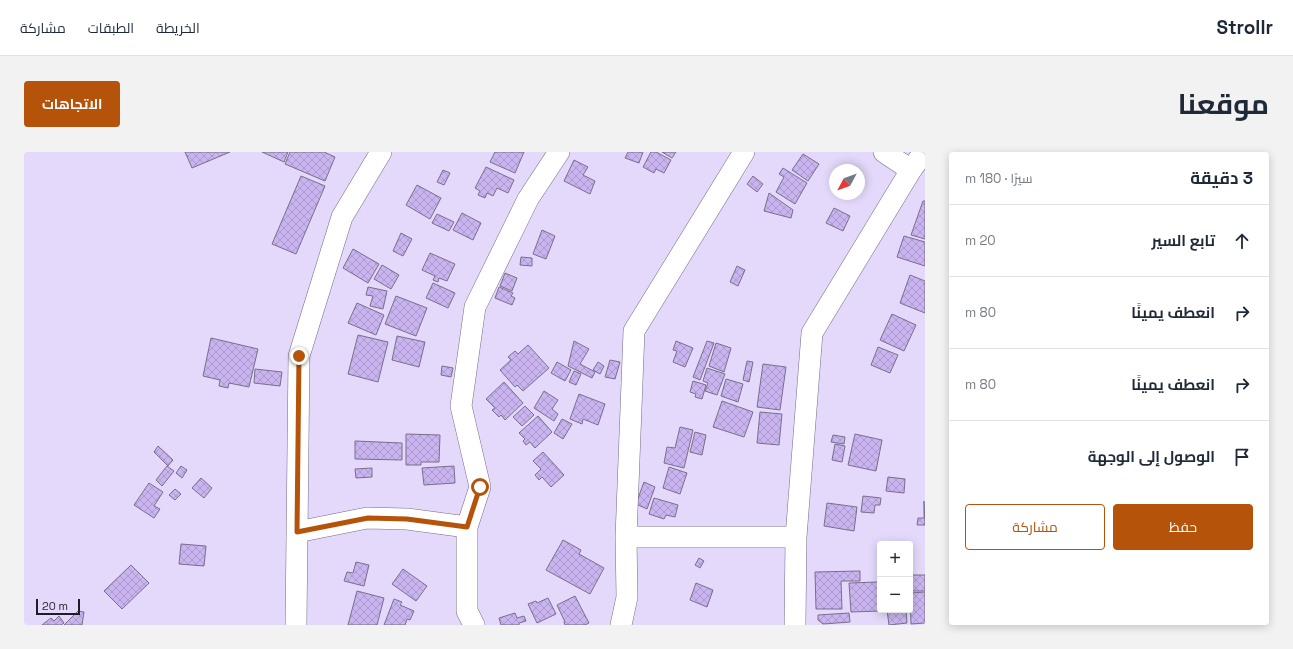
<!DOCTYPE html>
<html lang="ar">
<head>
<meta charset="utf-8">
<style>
	:root { --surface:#fff; --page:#f2f2f3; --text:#1f2937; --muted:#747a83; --line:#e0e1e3; --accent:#b45309 }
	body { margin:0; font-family:"Space Grotesk",Cairo,sans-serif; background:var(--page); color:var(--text); direction:rtl }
	.controls { position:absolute; right:12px; bottom:12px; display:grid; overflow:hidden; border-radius:4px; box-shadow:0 2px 10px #0003 }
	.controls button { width:36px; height:36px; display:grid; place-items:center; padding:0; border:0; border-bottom:1px solid var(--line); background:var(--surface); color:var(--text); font:20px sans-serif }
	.compass { position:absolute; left:805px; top:12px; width:36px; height:36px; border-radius:50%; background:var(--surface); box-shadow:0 2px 10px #0003; rotate:229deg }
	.scale { position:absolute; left:12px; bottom:10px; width:44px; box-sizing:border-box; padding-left:4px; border:2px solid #201c28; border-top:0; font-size:11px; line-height:14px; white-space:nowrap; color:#201c28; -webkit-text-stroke:3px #e4d9fa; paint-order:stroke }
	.stop { position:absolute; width:12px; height:12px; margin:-9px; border:3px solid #b45309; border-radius:50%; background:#fff }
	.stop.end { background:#b45309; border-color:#fff; box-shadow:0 1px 4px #0008 }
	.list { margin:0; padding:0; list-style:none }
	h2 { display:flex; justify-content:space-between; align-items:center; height:52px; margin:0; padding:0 16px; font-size:17px }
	h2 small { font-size:13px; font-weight:400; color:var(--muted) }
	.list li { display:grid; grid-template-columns:26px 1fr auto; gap:12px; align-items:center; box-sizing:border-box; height:72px; padding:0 16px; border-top:1px solid var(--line) }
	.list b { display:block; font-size:15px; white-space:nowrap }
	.list em { font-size:13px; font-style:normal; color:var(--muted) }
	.actions { display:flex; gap:8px; padding:12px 16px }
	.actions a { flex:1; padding:9px 0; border:1px solid var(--accent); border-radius:4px; text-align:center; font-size:14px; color:var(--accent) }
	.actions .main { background:var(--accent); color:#fff }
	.icon { flex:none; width:22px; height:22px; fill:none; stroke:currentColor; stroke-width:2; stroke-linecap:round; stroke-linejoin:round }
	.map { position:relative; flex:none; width:901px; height:473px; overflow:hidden; direction:ltr; border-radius:4px }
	header { display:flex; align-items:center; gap:24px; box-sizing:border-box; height:56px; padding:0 20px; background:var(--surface); border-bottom:1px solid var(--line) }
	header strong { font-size:19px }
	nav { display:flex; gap:22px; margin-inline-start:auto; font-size:14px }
	.intro { display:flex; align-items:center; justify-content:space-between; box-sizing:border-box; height:96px; padding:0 24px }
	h1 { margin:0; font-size:28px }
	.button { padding:10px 18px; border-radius:4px; background:var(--accent); color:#fff; font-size:14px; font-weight:700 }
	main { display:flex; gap:24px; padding:0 24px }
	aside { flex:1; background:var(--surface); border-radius:4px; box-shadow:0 2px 10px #0003 }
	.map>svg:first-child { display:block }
</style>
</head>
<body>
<header>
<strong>Strollr</strong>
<nav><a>الخريطة</a><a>الطبقات</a><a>مشاركة</a></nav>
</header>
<div class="intro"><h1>موقعنا</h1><a class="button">الاتجاهات</a></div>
<main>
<aside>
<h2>3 دقيقة<small>سيرًا · 180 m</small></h2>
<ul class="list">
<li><svg class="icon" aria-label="ahead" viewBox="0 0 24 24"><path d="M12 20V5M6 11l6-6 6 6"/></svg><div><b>تابع السير</b></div><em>20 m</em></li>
<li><svg class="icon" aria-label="right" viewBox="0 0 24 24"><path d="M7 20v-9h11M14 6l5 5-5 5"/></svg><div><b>انعطف يمينًا</b></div><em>80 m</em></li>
<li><svg class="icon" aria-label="right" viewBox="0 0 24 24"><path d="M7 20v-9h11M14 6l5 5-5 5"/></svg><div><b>انعطف يمينًا</b></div><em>80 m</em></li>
<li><svg class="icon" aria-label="arrive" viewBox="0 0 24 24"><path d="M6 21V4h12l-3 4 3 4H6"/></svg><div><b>الوصول إلى الوجهة</b></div></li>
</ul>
<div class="actions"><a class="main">حفظ</a><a>مشاركة</a></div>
</aside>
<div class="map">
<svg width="901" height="473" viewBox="0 0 901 473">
	<defs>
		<pattern id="building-cross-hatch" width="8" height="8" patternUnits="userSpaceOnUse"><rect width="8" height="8" fill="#c9b4f0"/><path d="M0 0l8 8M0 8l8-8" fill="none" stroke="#ac9ace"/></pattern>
	</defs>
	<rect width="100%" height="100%" fill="#e4d9fa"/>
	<path fill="url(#building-cross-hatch)" stroke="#786e8c" d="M161,0H206L168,16Z
		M238,0H264L260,10Z
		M266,0H300L311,5L301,29L261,12Z
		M471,0H500L491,21L466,10Z
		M604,0H619L615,11L601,6Z
		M627,0H632L647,8L640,21L632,17L630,21L619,15Z
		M638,0H652L648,6Z
		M779,2L795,12L784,29L768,18Z
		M550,8L564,15L559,23L571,29L566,42L540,29Z
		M462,15L490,28L484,41L473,36L469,44L463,41L461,46L454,43L456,39L451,36Z
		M759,16L783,31L771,52L752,40L760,25L755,22Z
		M419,18L426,21L420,33L413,30Z
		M277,24L301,34L272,102L248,92Z
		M729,24L739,32L733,40L723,32Z
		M393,33L417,46L406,67L382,53Z
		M745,41L769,58L767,66L740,59Z
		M899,49H901V87L887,83Z
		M810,56L826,64L819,79L802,71Z
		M438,61L457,71L449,88L429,78Z
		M413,62L430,70L425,79L408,71Z
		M518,78L531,84L522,107L509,102Z
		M377,81L388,87L379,104L369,99Z
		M880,84L901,90V114L873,105Z
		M329,97L355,112L344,131L319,116Z
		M406,101L431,112L423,129L415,126L414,130L409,128L411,124L398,118Z
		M497,105L508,106V114L496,113Z
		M358,113L375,123L367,137L350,127Z
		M713,114L721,118L714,134L706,130Z
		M481,121L493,126L488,139L476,134Z
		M886,123L901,129V161L876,151Z
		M409,131L431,141L424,156L402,146Z
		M344,135L363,139L359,157L346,154L349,144L342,143Z
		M475,135L489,141L487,144L491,146L488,153L471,146Z
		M372,144L403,156L392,184L361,172Z
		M333,151L360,163L352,183L324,171Z
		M868,162L892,173L880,199L856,188Z
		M334,183L364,190L354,230L324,222Z
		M373,184L401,190L395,215L368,208Z
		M187,186L234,197L225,235L205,231L204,236L195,234L196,228L179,224Z
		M550,189L565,197L556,212L571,220L568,226L544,214Z
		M652,189L669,196L661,215L649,210L653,199L649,198Z
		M683,189L690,191L676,228L669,225Z
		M692,191L707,196L700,220L685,214Z
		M504,193L525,216L499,239L493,233L491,235L476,218L487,208L484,205L491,199L494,202Z
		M854,195L874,203L866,221L847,213Z
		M586,208L596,210L591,227L581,225Z
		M723,209L729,210L725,230L719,228Z
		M533,210L547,218L541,229L527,221Z
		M574,210L580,214L576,222L569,218Z
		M739,212L762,215L756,258L733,255Z
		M418,214L429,216L427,225L417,223Z
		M683,216L701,222L693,243L681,239L684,231L679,229Z
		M231,217L258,220L256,234L230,231Z
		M550,219L557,222L552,233L545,230Z
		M702,227L719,232L714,250L697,244Z
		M669,229L682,233L678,247L671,245L672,242L666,240Z
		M480,230L499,251L481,268L477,263L475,265L468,258L471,256L462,247Z
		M520,239L534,248L528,257L534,262L530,269L510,256Z
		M555,242L581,252L574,273L559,267L558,272L546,267Z
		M698,249L729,260L720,285L689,275Z
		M501,254L510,263L498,274L489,265Z
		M736,260L758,262L755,293L733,291Z
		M514,264L528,280L511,296L506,290L502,293L499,289L501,287L495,281Z
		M538,267L548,272L539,287L530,281Z
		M656,275L669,278L660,316L640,311L643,295L651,296Z
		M671,280L682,283L678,303L666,300Z
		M382,282L416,283L415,310H397V313H382Z
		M831,282L858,288L852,319L824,313Z
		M809,283L821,285L820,292L807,290Z
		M331,289L378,291V308L331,307Z
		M811,292L821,294L818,310L808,308Z
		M134,294L149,308L144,314L130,300Z
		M519,300L540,323L527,335L518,325L515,328L511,323L517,317L509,309Z
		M143,314L150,319L138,334L132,328Z
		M157,314L163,318L158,326L152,321Z
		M430,314L431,331L400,333L398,316Z
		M645,315L663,321L656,342L639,336Z
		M348,316V325L332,326L331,317Z
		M864,325L881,327L880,341L862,339Z
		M177,326L188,336L180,346L168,336Z
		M620,330L631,335L623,357L612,352Z
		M125,331L139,340L130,354L136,357L130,366L110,353Z
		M151,337L157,342L151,348L145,343Z
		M839,344L857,346L856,353H851L850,361L837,360Z
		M630,346L654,353L651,365L642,363L640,367L625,362Z
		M900,349L901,373H893L894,366H900Z
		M803,351L833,355L830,379L800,374Z
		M539,388L557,398L555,402L580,416L566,442L522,418Z
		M157,392L182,394L180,414L155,412Z
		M675,406L680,409L676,416L671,413Z
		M332,410L345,413L340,434L320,429L323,420L329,421Z
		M107,413L125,431L98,457L80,439Z
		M379,417L403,434L392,449L368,432Z
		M836,419V429H817L818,457H792L791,420Z
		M886,423H901V439H886Z
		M854,430L856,459L827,460L825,431Z
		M672,431L689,438L683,455L666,448Z
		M333,439L360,446L353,473H324Z
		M901,440V471L887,472L886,441Z
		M551,444L565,471L561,473H541L540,470H541L533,453Z
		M524,446L532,462L513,471L504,452L512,449L513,451Z
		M370,447L378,450L376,453L390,459L386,468L383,467L381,473H360Z
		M863,458H882L883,471L865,473Z
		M54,459L60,460L58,473H40Z
		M491,461L493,466L500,464L502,469L495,471V473H477L475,466Z
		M825,461L826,470L799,472L794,468V463Z
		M35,464L40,471L37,473H18L27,466L30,469Z"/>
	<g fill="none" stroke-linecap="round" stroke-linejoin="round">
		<g stroke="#746a87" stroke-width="22">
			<path id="minor" d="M887,18L900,0
				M273,380L343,366L383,367L443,375
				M602,385H772
				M272,473L275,204L318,65L357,0
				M450,473L443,459V375L456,335L437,254L451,155L504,47L535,0
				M597,473L603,445L602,385L610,179L720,0
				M771,473L772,385L788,181L887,18L860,0"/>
		</g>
		<use href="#minor" stroke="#fff" stroke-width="21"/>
	</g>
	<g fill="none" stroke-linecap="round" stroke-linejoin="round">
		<path stroke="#b45309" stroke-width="5" d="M275,204L273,380L344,366L383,367L443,375L456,335"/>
	</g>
</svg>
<div class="controls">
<button>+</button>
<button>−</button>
</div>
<svg class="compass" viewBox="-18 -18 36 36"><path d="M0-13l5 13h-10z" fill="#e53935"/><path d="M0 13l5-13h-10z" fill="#747a83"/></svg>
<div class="scale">20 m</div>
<div class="stop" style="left:456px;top:335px"></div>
<div class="stop end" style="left:275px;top:204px"></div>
</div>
</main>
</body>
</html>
